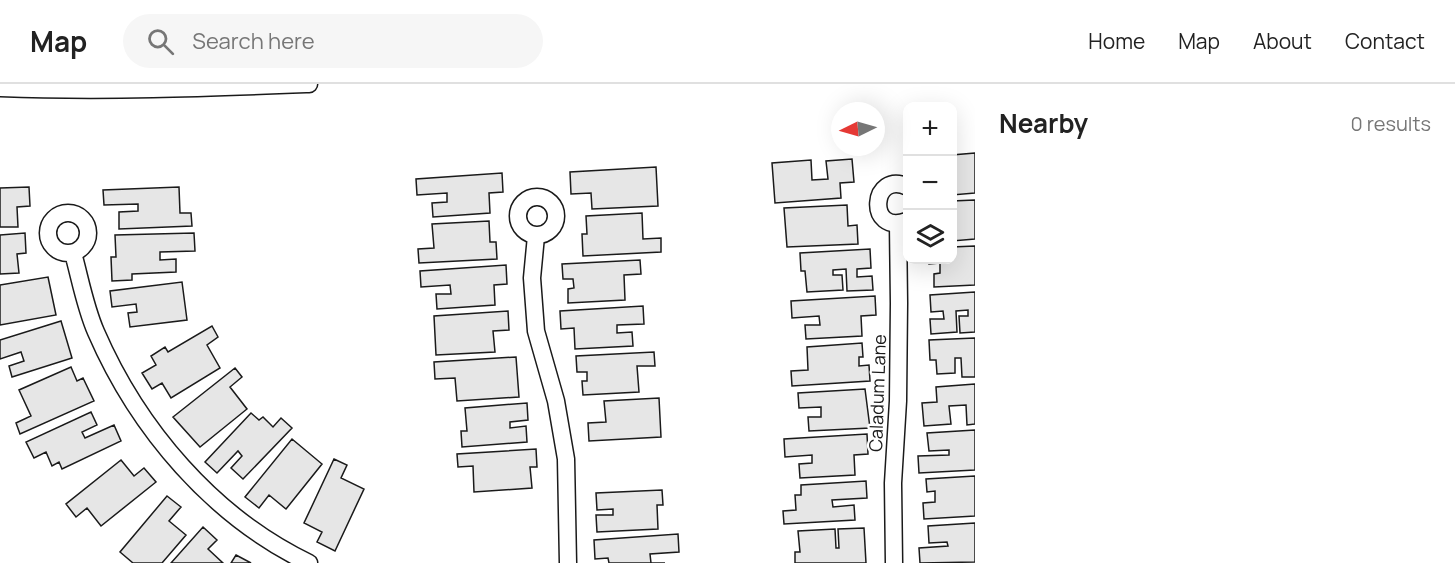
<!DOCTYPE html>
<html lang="en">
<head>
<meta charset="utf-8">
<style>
	:root { --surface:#fff; --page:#f6f6f6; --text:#222; --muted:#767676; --line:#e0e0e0 }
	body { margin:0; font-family:Manrope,sans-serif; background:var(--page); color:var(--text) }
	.controls { position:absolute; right:18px; top:18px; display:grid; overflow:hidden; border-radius:12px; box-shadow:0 6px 24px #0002 }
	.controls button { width:54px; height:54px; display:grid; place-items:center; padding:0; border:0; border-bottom:2px solid var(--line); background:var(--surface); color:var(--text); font:30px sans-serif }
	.compass { position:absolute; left:831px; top:18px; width:54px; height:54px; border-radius:50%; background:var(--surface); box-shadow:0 6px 24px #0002; rotate:265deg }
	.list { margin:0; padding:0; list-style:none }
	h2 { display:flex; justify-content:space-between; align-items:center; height:78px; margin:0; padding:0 24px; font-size:26px }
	h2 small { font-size:20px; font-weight:400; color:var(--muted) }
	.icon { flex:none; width:33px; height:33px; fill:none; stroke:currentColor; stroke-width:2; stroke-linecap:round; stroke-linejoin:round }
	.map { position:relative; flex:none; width:975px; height:479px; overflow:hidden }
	header { display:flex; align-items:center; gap:36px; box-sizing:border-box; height:84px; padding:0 30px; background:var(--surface); border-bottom:2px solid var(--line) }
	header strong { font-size:28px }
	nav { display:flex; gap:33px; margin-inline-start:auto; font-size:21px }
	.search { width:420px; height:54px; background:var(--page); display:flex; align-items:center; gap:15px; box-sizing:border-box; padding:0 21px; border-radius:33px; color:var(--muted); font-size:22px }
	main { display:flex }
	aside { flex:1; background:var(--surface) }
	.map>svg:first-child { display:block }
</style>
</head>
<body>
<header>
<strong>Map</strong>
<div class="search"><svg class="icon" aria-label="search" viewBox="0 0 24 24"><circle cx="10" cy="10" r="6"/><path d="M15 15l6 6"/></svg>Search here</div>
<nav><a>Home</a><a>Map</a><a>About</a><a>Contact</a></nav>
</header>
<main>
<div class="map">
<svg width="975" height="479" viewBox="0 0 975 479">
	<rect width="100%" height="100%" fill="#fff"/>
	<path fill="#e6e6e6" stroke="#1a1a1a" stroke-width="1.5" d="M975,69V109L952,111V71Z
		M852,75L854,98L840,99L841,114L775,119L772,79L811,76L812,96L828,95L826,77Z
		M656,83L658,122L592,125L591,109L571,110L570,88Z
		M502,89L503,108L489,109L490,129L433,133L432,119L447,118V109L417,111L416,95Z
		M29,103L30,122L17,123L18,143H0V104Z
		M179,103L180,129H191L192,142L119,145V128L138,127V120L104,121L103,106Z
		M975,116V155L952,157V117Z
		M847,121L848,142L857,141L858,160L787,163L784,124Z
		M642,129L643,155L661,154V168L583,172L582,150H587L586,132Z
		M489,137L490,158H496L497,175L419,179L418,165L434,164L432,140Z
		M25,149L26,169L17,170L19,189L0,190V151Z
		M194,149L195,167L160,168V176L176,175V188L132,190V196L112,197L111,173H116L115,151Z
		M975,162V201L934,203V190L940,189V179L929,180V176H952V163Z
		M870,165L871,184L857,185V193L872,192L873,206L847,207L846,185L833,186V191H842L843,206L807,208L805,187H801L800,169Z
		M640,176L641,190L624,191L625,216L568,219V205L574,204L573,195H563L562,180Z
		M506,181L507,200L494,201L495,221L437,225L436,210H451L450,201L421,203L420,187Z
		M48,193L56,231L0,241V201Z
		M182,198L187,236L130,243L128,229L137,228L136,220L112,223L110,207Z
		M975,208V248L960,249L959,232H968V226L956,227L957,248L931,250L930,235H944L943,227L931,228L930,211Z
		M875,212L876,231L861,232L862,252L806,255L805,241H820L819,232L792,234L791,217Z
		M643,222L644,240L617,241V249L632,248L633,262L575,265L574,244L561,245L560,227Z
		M508,227L509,246L493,247L495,268L436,271L434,232Z
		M61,237L72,274L12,293L9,282L24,277L21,268L0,275V256Z
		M212,242L218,253L207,261L220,284L171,314L162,299L152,305L142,289L156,281L151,272L165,263L168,268Z
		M975,254V293H962L961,274H955V289L937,290L936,276H930L929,256Z
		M862,259L863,273H859V282L869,281L870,297L792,302L791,287L808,286L807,263Z
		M654,268L655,282H637L639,308L583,311L582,297H587V288H577L576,272Z
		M516,273L519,313L457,317L455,294L435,295L434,278Z
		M71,283L77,297L83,294L94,317L20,350L16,339L31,332L19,306Z
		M235,284L242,293L230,303L247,325L200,363L173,333Z
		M975,300V340L967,341L966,321L949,322L951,340L924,342L922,319L937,318L936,303Z
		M865,305L870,344L809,347L808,333H821V323L799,324L798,309Z
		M659,314L661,353L589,357L588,339L606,338L604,317Z
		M527,319L528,336L510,338V344L526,342L527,358L462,363L461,347H467L465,324Z
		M91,328L97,341L82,348L85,354L114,341L121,357L62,385L59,378L52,382L46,368L34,374L26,358Z
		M251,329L259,336L263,333L273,343L281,334L292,344L243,395L231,384L242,372L238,367L217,389L205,378Z
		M975,346V386L919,389L918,372L949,371V366L929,367L927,349Z
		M867,350L868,370L854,371L855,391L800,394L799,380L812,379V371L785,373L784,355Z
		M292,355L322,380L286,425L269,411L259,424L245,413Z
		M536,365L537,383H530L532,404L474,408L473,382L458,383L457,370Z
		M334,375L347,381L341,394L364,405L335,467L317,458L322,448L304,439Z
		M121,376L134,392L144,384L156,398L101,442L87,424L76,433L66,420Z
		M975,392V432L924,435L923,419L935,418V407L927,408L926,395Z
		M866,397L867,414L832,416L833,423L854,421L855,436L784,440L783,427L796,426L795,411H801V401Z
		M662,406L663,421H657L658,445L597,448L596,431H613V425L597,426L596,409Z
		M167,412L181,423L169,437L186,451L162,479H133L120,468Z
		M975,439V478L920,479L919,464L948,462L947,458L929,459L928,442Z
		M203,443L217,456L208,465L223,479H171Z
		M864,444L866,479H795V468H800L798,447L835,445L836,464H839L838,445Z
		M678,450L679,468L650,470L651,479H665H609L608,474L595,475L594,456Z
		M236,471L251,479H231Z"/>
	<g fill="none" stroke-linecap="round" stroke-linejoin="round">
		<g stroke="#1a1a1a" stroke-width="19">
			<path id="minor" d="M0,4C103,8 205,4 309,0
				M518 132a19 19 0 1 1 38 0a19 19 0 1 1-38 0Z
				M48 149a20 20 0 1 1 40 0a20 20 0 1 1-40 0Z
				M907,137C866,152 871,85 908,103
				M536,152L532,194L536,247L556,317L566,375L568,479
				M73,169C80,194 85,223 96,248C138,345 213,433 309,479
				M894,479L893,399L898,317L899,219L898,140"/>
		</g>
		<use href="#minor" stroke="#fff" stroke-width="16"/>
	</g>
	<g text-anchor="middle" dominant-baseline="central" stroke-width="4.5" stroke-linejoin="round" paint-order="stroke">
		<g font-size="18" fill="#1a1a1a" stroke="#fff">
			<text transform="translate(877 309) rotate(-88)">Caladum Lane</text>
		</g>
	</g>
</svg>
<div class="controls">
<button>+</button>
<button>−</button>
<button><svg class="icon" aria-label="layers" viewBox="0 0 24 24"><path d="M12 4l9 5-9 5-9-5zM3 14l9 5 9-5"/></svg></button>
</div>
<svg class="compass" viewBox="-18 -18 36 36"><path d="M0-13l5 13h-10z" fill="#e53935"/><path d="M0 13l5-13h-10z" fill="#767676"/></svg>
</div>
<aside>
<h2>Nearby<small>0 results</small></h2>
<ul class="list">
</ul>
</aside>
</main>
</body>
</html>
